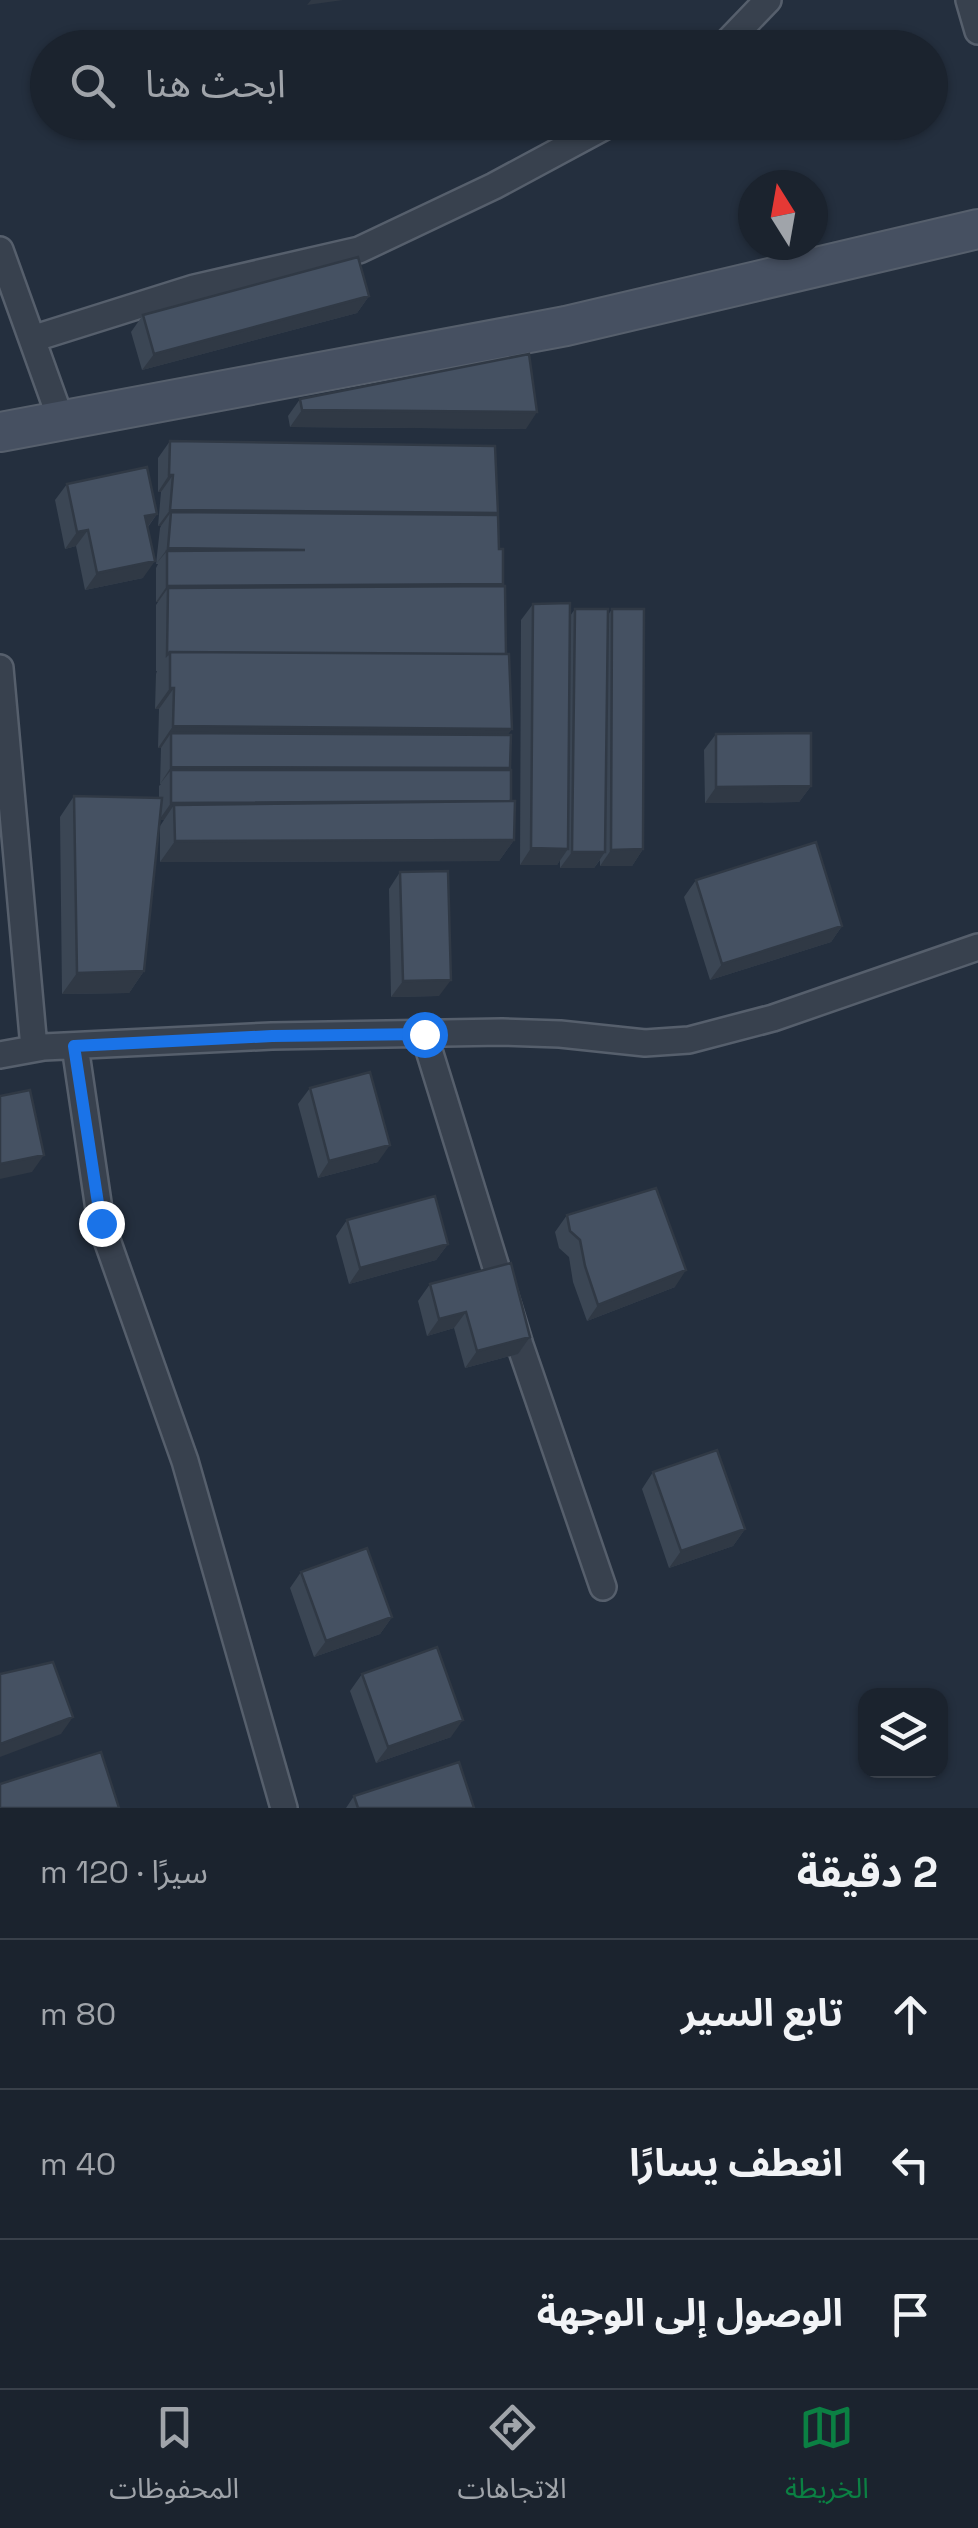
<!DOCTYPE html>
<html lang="ar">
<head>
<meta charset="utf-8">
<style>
	:root { --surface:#1b232e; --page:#282f3a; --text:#f1f3f6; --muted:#a0a4aa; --line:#39404a; --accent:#0b8043 }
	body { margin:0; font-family:"Space Grotesk","Noto Sans Arabic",sans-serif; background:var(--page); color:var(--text); direction:rtl }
	.controls { position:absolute; right:30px; bottom:30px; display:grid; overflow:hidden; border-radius:20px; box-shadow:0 2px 8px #0004 }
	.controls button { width:90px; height:90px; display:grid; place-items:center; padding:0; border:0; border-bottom:2px solid var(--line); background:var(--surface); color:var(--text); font:50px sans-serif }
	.compass { position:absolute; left:738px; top:170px; width:90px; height:90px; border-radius:50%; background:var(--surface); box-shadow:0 2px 8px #0004; rotate:349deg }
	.stop { position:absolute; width:30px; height:30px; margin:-22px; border:8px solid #1a73e8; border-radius:50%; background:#fff }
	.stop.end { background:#1a73e8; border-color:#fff; box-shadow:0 2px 10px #0008 }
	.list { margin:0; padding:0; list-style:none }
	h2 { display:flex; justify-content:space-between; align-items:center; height:130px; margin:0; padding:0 40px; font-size:42px }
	h2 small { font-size:32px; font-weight:400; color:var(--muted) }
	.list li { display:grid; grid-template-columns:65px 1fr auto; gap:30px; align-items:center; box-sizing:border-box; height:150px; padding:0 40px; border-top:2px solid var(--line) }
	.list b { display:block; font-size:38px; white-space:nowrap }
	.list em { font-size:32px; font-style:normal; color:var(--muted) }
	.icon { flex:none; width:55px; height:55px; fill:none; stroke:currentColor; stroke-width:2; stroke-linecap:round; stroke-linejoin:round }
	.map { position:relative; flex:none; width:978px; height:1808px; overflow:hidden; direction:ltr }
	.search { position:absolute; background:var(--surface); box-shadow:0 2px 8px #0004; left:30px; right:30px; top:30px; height:110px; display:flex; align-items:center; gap:25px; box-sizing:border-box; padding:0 35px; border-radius:55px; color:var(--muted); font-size:38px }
	.sheet { height:580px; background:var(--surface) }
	nav { display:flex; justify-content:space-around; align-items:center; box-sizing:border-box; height:140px; border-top:2px solid var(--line); background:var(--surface); font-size:28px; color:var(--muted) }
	nav a { display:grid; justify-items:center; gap:5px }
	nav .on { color:var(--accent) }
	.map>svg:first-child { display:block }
</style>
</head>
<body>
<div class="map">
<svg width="978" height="1808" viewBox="0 0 978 1808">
	<rect width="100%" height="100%" fill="#242f3e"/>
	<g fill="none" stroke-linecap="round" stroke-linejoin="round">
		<g stroke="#565f6c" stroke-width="30">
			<path id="street" d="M969,0L978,31
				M722,48L768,0
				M0,250L61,420
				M32,339L194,288L359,250L494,186L613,122
				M0,668L34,1048
				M424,1034L520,1345L603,1587
				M75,1046L101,1223L185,1461L284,1808
				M0,1055L44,1047L272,1036L502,1032L560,1034L645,1043L689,1040L773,1018L978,947"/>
		</g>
		<g stroke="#565f6c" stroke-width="42">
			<path id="secondary" d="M0,432L566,326L978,229"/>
		</g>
		<use href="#street" stroke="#38414e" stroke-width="25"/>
		<use href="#secondary" stroke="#465061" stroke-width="38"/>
	</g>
	<path fill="#3b4654" d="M369,296L357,313L142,370L131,332L143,315Z
		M300,399L526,429L290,427L288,416Z
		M170,441L497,515L503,584L501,586L512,729L507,735L508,770L514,840L499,861L160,862V826L164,820H159L144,971L129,993L62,994L60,817L74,796L159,798V786L161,784H160L161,748H158L159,709H155L156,674L157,671H156V605L158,602H156V568L158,564H156L160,528L161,526H158L161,492H158V458Z
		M67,484L157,514L148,527L143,578L85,590L76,546L65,549L55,500Z
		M533,604L570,616L575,609L608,615L612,609L643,849L632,866H600V860L594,868H560V860L557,865H520L521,620Z
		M716,734L811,786L799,802L705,803L704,750Z
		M400,872L439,996L391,997L389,889Z
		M696,880L842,926L831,942L710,980L684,897Z
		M310,1088L378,1162L318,1178L298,1104Z
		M567,1215L675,1287L587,1321L573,1282L569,1257L559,1248L555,1232Z
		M347,1220L448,1244L436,1260L349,1284L336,1236Z
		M430,1284L530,1337L518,1354L465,1368L454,1328L427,1336L418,1301Z
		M653,1472L745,1529L733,1546L669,1568L642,1489Z
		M301,1572L392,1617L380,1634L314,1657L290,1588Z
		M362,1674L451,1737L376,1763L350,1691Z
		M354,1796L474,1808H346Z"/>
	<path fill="#303945" d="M311,0H343L307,5Z
		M369,296L357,313L142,370L154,354Z
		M302,410L537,412L526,429L290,427Z
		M169,475H173L161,492H158Z
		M170,510L498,513L486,530L171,512L161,526H158Z
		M157,514L145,530V516Z
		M88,530L76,546L65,549L77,532Z
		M168,548L305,550L167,551L156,564Z
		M155,561L143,578L85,590L97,573Z
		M503,584L491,600L168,588L158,602H156L167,586Z
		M170,688H174L159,709H155Z
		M173,726L512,729L497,750L171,733L161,748H158Z
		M171,767L510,768L498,784L171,770L160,784Z
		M811,786L799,802L705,803L716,787Z
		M171,803L511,804L174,805L164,820H159Z
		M514,840L499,861L160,862L175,841Z
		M531,848L568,849L557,865H520Z
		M643,849L632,866H600L611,850Z
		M572,852H605L594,868H560Z
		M842,926L831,942L710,980L722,964Z
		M144,971L129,993L62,994L77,973Z
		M451,980L439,996L391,997L403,981Z
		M390,1145L378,1162L318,1178L329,1161Z
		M44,1155L32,1172L0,1179V1164Z
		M448,1244L436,1260L349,1284L360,1268Z
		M686,1270L675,1287L587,1321L598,1305Z
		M466,1312L454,1328L427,1336L439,1319Z
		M530,1337L518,1354L465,1368L477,1351Z
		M745,1529L733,1546L669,1568L681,1551Z
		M392,1617L380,1634L314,1657L326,1641Z
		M73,1717L61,1734L0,1757V1744Z
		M463,1720L451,1737L376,1763L388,1747Z"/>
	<path fill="#455162" stroke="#303945" stroke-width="2.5" d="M358,257L369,296L154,354L143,315Z
		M529,354L537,412L302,410L300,399Z
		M170,441L495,446L498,513L170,510L173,475H169Z
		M147,467L157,514L145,516L155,561L97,573L88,530L77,532L67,484Z
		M171,512L498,515L499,549H503V584L167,586V551L305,550L168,548Z
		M505,586L506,654L170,652L167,655L168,588Z
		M570,603L568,849L531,848L533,604Z
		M575,609H608L605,852H572Z
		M612,609H644L643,849L611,850Z
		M170,652L509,654L512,729L173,726L174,688H170Z
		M171,733L511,735L510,768L171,767Z
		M811,733V786L716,787V734Z
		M171,770H511V801L171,803Z
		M74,796L162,798L144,971L77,973Z
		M515,801L514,840L175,841L174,805Z
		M816,842L842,926L722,964L696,880Z
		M448,871L451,980L403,981L400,872Z
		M370,1072L390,1145L329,1161L310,1088Z
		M30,1090L44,1155L0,1164V1096Z
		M656,1188L686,1270L598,1305L585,1266L580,1240L570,1231L567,1215Z
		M435,1196L448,1244L360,1268L347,1220Z
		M511,1263L530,1337L477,1351L466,1312L439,1319L430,1284Z
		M717,1450L745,1529L681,1551L653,1472Z
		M367,1548L392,1617L326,1641L301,1572Z
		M437,1647L463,1720L388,1747L362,1674Z
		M53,1662L73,1717L0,1744V1674Z
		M101,1752L119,1808H0V1784Z
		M459,1762L474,1808H358L354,1796Z"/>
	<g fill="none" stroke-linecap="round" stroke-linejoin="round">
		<path stroke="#1a73e8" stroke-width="12" d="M101,1223L74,1046L272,1036L424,1034"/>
	</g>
</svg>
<div class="controls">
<button><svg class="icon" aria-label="layers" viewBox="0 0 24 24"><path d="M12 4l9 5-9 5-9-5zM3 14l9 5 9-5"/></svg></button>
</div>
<svg class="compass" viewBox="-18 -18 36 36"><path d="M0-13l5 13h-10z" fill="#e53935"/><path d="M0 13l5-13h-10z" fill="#a0a4aa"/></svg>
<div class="stop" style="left:424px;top:1034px"></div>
<div class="stop end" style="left:101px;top:1223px"></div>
<div class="search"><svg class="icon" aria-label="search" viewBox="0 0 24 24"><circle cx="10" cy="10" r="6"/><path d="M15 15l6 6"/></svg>ابحث هنا</div>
</div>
<section class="sheet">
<h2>2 دقيقة<small>سيرًا · 120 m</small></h2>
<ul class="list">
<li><svg class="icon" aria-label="ahead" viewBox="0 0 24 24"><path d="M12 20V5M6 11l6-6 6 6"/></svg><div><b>تابع السير</b></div><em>80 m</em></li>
<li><svg class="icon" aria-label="left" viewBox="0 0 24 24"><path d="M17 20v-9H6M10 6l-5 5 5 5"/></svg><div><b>انعطف يسارًا</b></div><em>40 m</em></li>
<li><svg class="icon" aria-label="arrive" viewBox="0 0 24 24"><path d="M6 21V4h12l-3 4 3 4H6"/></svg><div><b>الوصول إلى الوجهة</b></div></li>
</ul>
</section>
<nav>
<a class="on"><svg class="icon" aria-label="map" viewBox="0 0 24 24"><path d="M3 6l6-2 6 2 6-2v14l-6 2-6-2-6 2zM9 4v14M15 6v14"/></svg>الخريطة</a>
<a><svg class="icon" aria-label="directions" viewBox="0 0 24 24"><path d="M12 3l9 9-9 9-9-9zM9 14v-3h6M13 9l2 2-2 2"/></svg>الاتجاهات</a>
<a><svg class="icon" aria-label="saved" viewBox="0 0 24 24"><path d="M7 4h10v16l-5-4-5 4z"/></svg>المحفوظات</a>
</nav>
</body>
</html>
